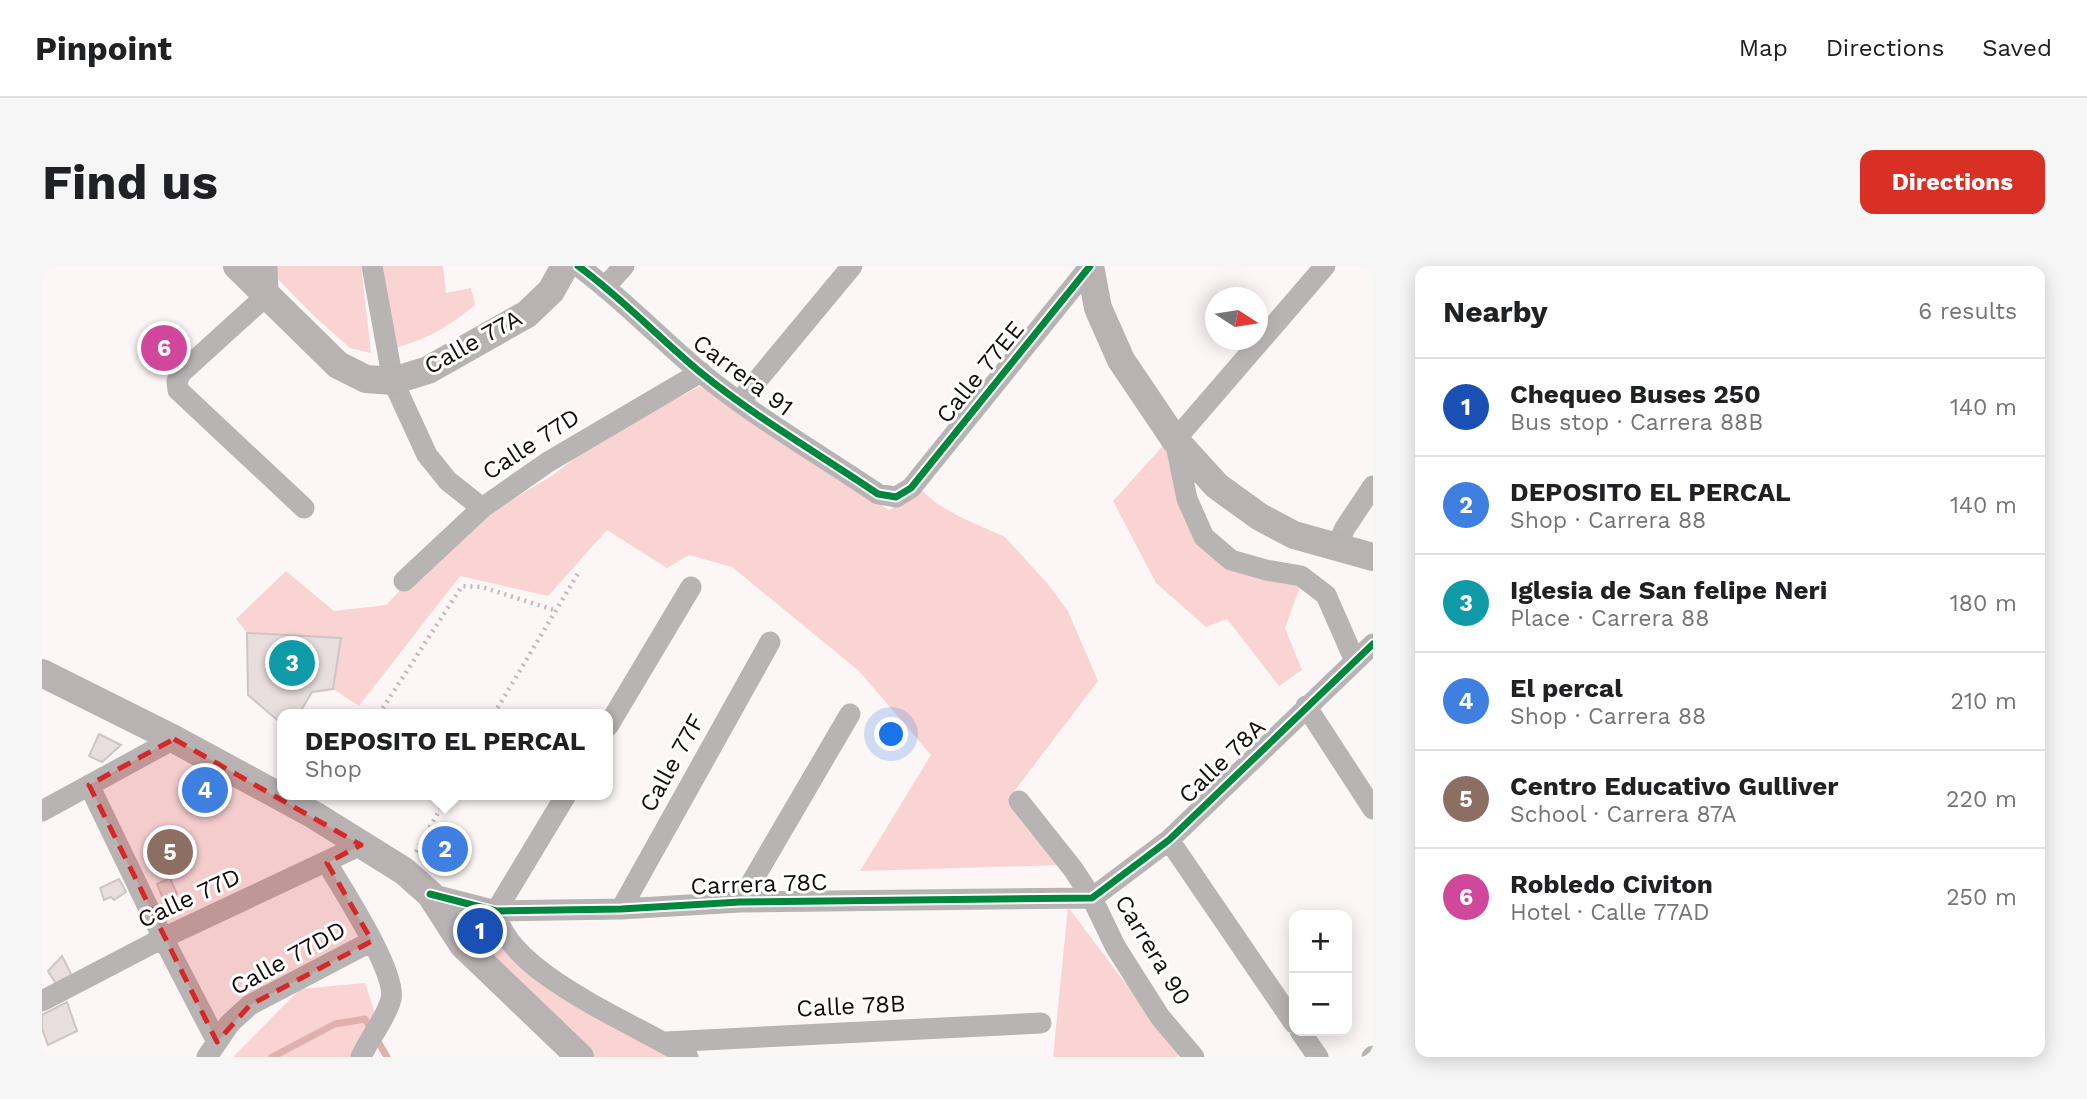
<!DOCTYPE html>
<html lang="en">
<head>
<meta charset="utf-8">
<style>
	:root { --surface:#fff; --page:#f6f6f6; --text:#202124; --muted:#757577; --line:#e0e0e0; --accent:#d93025 }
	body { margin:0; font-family:"Work Sans",sans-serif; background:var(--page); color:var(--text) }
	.controls { position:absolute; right:21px; bottom:21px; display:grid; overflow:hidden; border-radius:14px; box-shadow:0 4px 18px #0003 }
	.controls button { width:63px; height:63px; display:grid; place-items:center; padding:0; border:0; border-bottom:2px solid var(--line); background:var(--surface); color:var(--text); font:35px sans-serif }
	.compass { position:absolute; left:1163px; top:21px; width:63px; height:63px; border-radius:50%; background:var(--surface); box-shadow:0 4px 18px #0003; rotate:102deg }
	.you { position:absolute; left:850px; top:469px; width:24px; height:24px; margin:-18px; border:5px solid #fff; border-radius:50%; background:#1a73e8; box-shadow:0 0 0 10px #1a73e833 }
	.badge { display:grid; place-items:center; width:46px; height:46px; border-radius:50%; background:var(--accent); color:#fff; font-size:23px; font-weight:700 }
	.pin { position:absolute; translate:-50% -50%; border:4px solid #fff; box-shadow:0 2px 7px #0006 }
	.popup { position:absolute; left:235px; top:443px; width:336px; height:91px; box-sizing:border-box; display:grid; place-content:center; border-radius:14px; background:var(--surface); filter:drop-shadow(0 2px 5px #0005); font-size:23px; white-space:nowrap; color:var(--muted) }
	.popup b { font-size:26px; color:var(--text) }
	.popup::after { content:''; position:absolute; left:50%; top:100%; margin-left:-14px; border:14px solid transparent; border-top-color:var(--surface) }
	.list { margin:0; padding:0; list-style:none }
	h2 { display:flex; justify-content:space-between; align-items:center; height:91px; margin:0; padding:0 28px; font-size:30px }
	h2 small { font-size:23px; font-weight:400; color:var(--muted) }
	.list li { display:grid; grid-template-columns:46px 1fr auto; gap:21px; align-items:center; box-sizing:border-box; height:98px; padding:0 28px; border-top:2px solid var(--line) }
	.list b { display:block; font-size:26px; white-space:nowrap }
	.list p { margin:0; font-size:23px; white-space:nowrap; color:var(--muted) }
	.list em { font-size:23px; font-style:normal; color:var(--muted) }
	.map { position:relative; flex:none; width:1331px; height:791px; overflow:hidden; border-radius:14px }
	header { display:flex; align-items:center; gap:42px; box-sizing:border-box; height:98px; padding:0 35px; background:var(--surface); border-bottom:2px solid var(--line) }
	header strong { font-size:33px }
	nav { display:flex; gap:38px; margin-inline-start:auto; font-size:24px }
	.intro { display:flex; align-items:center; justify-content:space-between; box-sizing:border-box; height:168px; padding:0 42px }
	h1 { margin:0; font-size:49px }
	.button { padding:18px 32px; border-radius:14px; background:var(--accent); color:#fff; font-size:24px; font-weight:700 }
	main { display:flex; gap:42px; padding:0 42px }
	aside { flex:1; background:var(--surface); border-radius:14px; box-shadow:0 4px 18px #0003 }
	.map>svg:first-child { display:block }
</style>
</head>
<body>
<header>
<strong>Pinpoint</strong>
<nav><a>Map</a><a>Directions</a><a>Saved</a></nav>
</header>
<div class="intro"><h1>Find us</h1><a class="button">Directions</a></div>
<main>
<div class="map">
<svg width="1331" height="791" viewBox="0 0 1331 791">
	<rect width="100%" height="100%" fill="#fcf6f6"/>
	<path fill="#fad4d2" d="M232,0H319L329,87L308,82L273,51L233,10Z
		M340,0H401L404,27L429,22L433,39C404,62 388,72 353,82Z
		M658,120L847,244L879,224L894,237L918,251L963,271L1005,317L1026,345L1056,415L967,532L1022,599L818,605L889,489L817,405L690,301L647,289L625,302L565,264L506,330L418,310L317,440L291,423L298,372L205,367L194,353L244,305L292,345L344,339L401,280L447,248L511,209L551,178Z
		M1127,173L1157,275L1259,318L1243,362L1260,404L1237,420L1185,353L1164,361L1114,317L1071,235Z
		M1026,641L1105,746L1139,785L1135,791H1011Z
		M401,644L454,645L480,688L646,791H538Z
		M323,717L334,750L314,791H191L258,723Z"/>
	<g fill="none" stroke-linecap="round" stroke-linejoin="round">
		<path stroke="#dfb1ae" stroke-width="7" d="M230,791L293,758L323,753L345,791"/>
	</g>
	<path fill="#e9dede" stroke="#cdc6c6" stroke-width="2" d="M205,367L299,372L291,423L270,426L257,448H240V458L206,429Z
		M57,468L79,479L60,496L47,490Z
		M395,559L427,579L412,608L379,587Z
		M128,612L135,628L122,635L115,618Z
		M77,613L84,626L72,634L69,631L62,634L58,622Z
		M20,690L30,710L16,721L6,705Z
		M25,736L35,765L6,779L0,763V749Z"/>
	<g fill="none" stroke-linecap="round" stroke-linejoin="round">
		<path stroke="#bebaba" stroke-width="4.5" stroke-dasharray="2 5" stroke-linecap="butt" d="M337,448L420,320L440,321L512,344
			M452,448L538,304
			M374,586L406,529"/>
		<path stroke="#b8b4b3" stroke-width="21" d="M225,0L226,28L139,107L135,115L136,124L262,242
			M330,0L351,115L385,189L406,215L440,242
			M536,0C580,32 617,72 658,106C713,151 777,188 836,228L854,231L869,222L1048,0
			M1283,0L1133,174L1145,233L1162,271L1189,294L1224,304L1259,310L1284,329L1313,395
			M564,20L582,0
			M698,135L810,0
			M1295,280L1303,262L1331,220
			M362,315L440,242L506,196L659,106
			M1264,440L1331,543
			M566,460L649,321
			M47,519L121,672L175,776
			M524,529L454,645C463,708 596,758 646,791
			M977,535L1031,603L1050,632L1073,680L1118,751L1152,791
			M0,545L132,473
			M1127,574L1252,757
			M285,597C300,623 355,706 349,733C344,753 327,772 319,791
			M388,628L454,645L579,643L698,636L1050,632L1127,574L1331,378
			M698,636L808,448
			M579,643L728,376
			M0,735L121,672L319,579
			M1258,765L1276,791
			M623,776L999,757
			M165,791L188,757L208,739L330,675
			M1330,791L1331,790"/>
		<path stroke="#b8b2b2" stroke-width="28" d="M195,0L296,99L324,113L351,115L386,104L485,48L509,25L523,0
			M1048,0L1056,42L1079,94L1133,174L1175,220L1218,251L1252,269L1331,291
			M0,407L132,473L272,549L362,605L388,628L421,679L538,791"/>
		<g stroke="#fff" stroke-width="11">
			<path id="cycleway" d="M536,0C580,32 617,72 658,106C713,151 777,188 836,228L854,231L869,222L1048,0
				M388,628L454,645L579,643L698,636L1050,632L1127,574L1331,378"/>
		</g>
		<use href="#cycleway" stroke="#00873e" stroke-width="7"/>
	</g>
	<path fill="#d62828" fill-opacity="0.2" stroke="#d62828" stroke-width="5" stroke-dasharray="14 9" stroke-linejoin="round" d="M132,473L319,579L285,597L330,675L208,739L175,776L47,519Z"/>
	<g text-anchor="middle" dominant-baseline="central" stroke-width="6" stroke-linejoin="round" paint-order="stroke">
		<g font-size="24" fill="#170e0d" stroke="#fff">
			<text transform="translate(431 76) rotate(-29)">Calle 77A</text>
			<text transform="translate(938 106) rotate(-51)">Calle 77EE</text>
			<text transform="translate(701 109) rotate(37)">Carrera 91</text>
			<text transform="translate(489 178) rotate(-33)">Calle 77D</text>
			<text transform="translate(1180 495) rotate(-44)">Calle 78A</text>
			<text transform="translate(630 497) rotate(-61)">Calle 77F</text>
			<text transform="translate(717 618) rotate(-2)">Carrera 78C</text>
			<text transform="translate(147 632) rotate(-25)">Calle 77D</text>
			<text transform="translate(1111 684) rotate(59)">Carrera 90</text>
			<text transform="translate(246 692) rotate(-29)">Calle 77DD</text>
			<text transform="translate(809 740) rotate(-3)">Calle 78B</text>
		</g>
	</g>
</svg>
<div class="controls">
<button>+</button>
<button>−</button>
</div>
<svg class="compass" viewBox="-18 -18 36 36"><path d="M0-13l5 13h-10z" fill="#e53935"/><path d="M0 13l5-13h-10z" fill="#757577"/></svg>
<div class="you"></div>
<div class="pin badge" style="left:438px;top:665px;background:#1a4fb4">1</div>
<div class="pin badge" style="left:403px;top:583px;background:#3f7fe0">2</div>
<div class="popup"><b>DEPOSITO EL PERCAL</b>Shop</div>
<div class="pin badge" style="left:250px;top:397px;background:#0f9aa8">3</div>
<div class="pin badge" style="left:163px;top:524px;background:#3f7fe0">4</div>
<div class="pin badge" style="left:128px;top:586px;background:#8d6e63">5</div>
<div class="pin badge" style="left:122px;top:82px;background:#d1479c">6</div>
</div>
<aside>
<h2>Nearby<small>6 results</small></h2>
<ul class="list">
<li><span class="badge" style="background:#1a4fb4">1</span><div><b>Chequeo Buses 250</b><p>Bus stop · Carrera 88B</p></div><em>140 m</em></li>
<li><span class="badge" style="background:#3f7fe0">2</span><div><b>DEPOSITO EL PERCAL</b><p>Shop · Carrera 88</p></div><em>140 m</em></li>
<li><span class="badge" style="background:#0f9aa8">3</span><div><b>Iglesia de San felipe Neri</b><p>Place · Carrera 88</p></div><em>180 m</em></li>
<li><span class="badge" style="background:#3f7fe0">4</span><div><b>El percal</b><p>Shop · Carrera 88</p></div><em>210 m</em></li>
<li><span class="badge" style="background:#8d6e63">5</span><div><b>Centro Educativo Gulliver</b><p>School · Carrera 87A</p></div><em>220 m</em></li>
<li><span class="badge" style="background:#d1479c">6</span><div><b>Robledo Civiton</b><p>Hotel · Calle 77AD</p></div><em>250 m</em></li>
</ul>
</aside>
</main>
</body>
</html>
